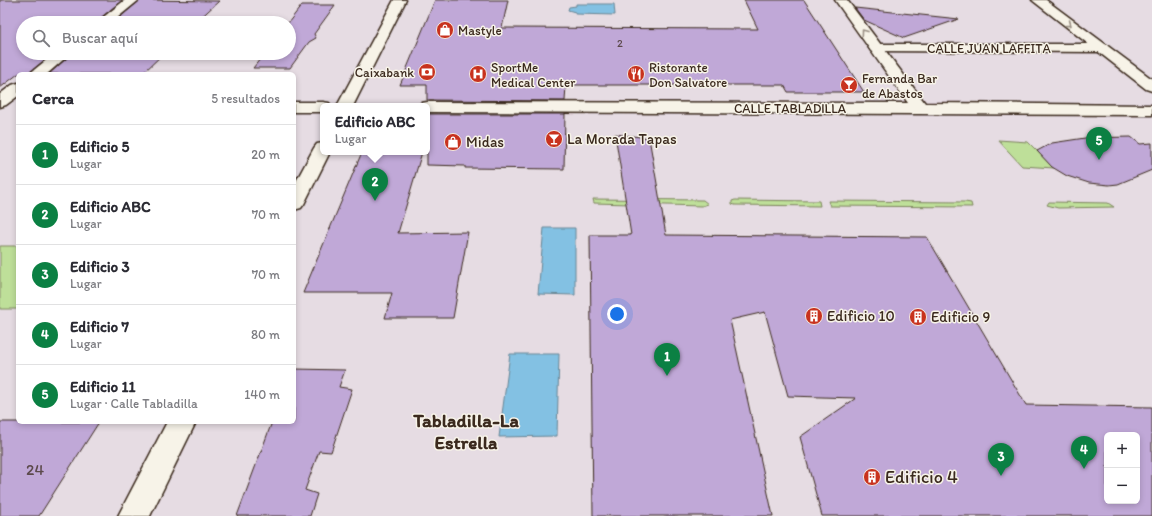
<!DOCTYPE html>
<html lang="es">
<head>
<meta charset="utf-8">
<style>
	:root { --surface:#fff; --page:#f7f7f7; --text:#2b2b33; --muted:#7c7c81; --line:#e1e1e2; --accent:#0b8043 }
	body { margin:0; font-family:Itim,sans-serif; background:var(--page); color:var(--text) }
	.controls { position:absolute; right:12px; bottom:12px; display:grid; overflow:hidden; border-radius:6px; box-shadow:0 2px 6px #0003 }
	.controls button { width:36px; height:36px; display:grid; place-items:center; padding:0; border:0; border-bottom:1px solid var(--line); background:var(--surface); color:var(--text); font:20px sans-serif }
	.you { position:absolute; left:617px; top:314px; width:14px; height:14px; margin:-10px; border:3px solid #fff; border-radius:50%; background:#1a73e8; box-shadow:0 0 0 6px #1a73e833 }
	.badge { display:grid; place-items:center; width:26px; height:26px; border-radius:50%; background:var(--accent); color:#fff; font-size:13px; font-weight:700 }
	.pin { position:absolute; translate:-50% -33px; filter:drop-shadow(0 1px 2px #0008) }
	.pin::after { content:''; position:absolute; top:21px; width:14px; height:12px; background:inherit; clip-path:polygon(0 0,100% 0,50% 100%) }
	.popup { position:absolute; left:320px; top:103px; width:110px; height:52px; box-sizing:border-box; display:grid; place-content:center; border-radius:6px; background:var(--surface); filter:drop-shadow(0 1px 3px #0005); font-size:13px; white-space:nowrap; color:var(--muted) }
	.popup b { font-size:15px; color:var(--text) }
	.popup::after { content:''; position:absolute; left:50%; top:100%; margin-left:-8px; border:8px solid transparent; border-top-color:var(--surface) }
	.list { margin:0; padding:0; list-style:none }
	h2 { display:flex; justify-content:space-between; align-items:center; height:52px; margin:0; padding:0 16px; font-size:17px }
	h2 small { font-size:13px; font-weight:400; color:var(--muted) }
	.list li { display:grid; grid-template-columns:26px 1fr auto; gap:12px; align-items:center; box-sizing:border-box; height:60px; padding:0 16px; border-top:1px solid var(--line) }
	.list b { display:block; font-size:15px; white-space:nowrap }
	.list p { margin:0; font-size:13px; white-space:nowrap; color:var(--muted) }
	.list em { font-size:13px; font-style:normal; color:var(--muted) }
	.icon { flex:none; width:22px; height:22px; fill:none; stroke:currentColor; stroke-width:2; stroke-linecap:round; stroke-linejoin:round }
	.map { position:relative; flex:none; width:1152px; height:516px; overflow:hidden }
	.search { position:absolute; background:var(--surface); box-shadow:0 2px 6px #0003; left:16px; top:16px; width:280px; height:44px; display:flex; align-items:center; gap:10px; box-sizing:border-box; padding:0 14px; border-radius:22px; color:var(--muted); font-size:15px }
	.panel { position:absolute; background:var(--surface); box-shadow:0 2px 6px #0003; left:16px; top:72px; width:280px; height:352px; border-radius:6px }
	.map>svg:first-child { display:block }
</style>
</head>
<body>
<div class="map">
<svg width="1152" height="516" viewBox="0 0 1152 516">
	<rect width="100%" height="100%" fill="#e6dce3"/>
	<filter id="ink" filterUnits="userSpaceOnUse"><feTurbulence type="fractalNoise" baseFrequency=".025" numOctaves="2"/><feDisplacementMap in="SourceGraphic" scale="8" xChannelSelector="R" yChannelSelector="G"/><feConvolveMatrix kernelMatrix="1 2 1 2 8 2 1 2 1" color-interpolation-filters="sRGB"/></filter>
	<g filter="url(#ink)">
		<path fill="#bedf99" stroke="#7c845c" d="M998,140L1028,142L1054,168L1022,166Z
			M593,199L703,200L708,204L702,206L594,203Z
			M735,200L819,201L820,206L735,205L732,204V201Z
			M828,201L965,202L971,203L972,207L830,206Z
			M1049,202L1108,203L1114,207L1058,208L1047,205Z
			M0,246H18V309H0Z"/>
		<path fill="#83c1e3" stroke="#668594" d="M576,4H614L615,15L575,14V12L568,10L569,7L576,6Z
			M544,228H575V295L538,294Z
			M510,354H559L557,436L499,437Z"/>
		<path fill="#c0a8d7" stroke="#3b2a1e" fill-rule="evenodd" d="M0,0H122L95,23H23V53H53L28,74H18L0,88Z
			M140,0L219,1L195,23H113Z
			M435,0H508L502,28L758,29L744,0H804L864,92H788L784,85H566L565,101L427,100V85H400Z
			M302,5H335L314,34L316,38L309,42L290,68H253L265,53H289L288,23Z
			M855,8L959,19L904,38L864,20Z
			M72,53H164L142,74H49Z
			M427,114H565L564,169L465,168V166L427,165Z
			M615,134L649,138L666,235L927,237L1026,405L1152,407V516H822L800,437L856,398L788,396L765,312L730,320L773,516H593L590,235H631ZM1107,435H1137V501H1107Z
			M1131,137L1140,144L1152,143V170L1118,184L1109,185L1089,183L1067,176L1052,167L1037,151L1052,143L1085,138Z
			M362,152H422L398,233L468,232L453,318H385L392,293H303Z
			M294,369L345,370L339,387L352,389L331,452L319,451L305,490L317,494L310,516H237L272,422H294Z
			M0,422H99L39,516H0Z"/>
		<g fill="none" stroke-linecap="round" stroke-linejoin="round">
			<g stroke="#3b2a1e" stroke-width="3">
				<path id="pedestrian" d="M876,44H1102L1107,45L1109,48L1107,51L1102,52L871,51L869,48L871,45Z"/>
			</g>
			<g stroke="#3b2a1e" stroke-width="3">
				<path id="minor" d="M125,0H139L111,23H96Z
					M835,0H847L925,103L1152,105V115L427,112V106H419L421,103L427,102L908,103Z
					M1032,0H1046L1152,79V91L1146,89Z
					M55,53H71L47,74H29Z
					M18,83V96L6,105L0,107V94L12,85Z
					M294,102H323L329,103L331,106H323V112H294Z"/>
			</g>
			<g stroke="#3b2a1e" stroke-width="3">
				<path id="secondary" d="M394,0H406L353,106H337Z
					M323,143V152H330L304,204L301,208L294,210V185L314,148L317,144Z
					M167,422H196L150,516H118Z"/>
			</g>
			<use href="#pedestrian" fill="#f7f3e8" fill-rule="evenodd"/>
			<use href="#minor" fill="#f7f3e8" fill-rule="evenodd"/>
			<use href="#secondary" fill="#f7f3e8" fill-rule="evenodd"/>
		</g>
		<defs><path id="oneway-chevron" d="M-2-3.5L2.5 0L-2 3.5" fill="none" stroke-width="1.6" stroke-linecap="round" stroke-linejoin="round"/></defs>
		<g stroke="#998e83">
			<use href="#oneway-chevron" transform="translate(1069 24) rotate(37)"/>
			<use href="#oneway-chevron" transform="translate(864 32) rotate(-126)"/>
		</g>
	</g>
	<defs>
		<g id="shop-disc" transform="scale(0.9)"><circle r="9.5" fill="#c8321e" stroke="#f7f3e8"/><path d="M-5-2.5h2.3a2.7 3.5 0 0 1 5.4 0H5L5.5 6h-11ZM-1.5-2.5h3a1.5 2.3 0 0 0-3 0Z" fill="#fff"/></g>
		<g id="bank-disc" transform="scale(0.9)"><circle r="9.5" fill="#c8321e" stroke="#f7f3e8"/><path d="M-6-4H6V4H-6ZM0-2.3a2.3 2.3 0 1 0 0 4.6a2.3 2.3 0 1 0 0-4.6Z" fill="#fff"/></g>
		<g id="hospital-disc" transform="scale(0.9)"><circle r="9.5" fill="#c8321e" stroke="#f7f3e8"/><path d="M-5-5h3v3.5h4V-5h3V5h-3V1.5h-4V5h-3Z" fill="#fff"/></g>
		<g id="restaurant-disc" transform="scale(0.9)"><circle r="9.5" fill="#c8321e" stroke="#f7f3e8"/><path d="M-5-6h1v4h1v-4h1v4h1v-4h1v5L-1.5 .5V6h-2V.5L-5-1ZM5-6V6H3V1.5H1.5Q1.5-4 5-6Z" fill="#fff"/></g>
		<g id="bar-disc" transform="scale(0.9)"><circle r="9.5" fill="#c8321e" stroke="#f7f3e8"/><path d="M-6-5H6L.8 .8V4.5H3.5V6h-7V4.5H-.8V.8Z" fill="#fff"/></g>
		<g id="building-disc" transform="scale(0.9)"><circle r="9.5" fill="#c8321e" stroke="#f7f3e8"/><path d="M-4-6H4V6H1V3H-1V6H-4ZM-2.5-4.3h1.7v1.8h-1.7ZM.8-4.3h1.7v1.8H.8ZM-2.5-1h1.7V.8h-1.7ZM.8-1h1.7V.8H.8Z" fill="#fff"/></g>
	</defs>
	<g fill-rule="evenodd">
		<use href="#shop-disc" x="445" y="30"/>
		<use href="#bank-disc" x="427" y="72"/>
		<use href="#hospital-disc" x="478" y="74"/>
		<use href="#restaurant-disc" x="636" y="74"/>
		<use href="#bar-disc" x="849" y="85"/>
		<use href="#bar-disc" x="554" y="139"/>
		<use href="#shop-disc" x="453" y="142"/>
		<use href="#building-disc" x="814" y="316"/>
		<use href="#building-disc" x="918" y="317"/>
		<use href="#building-disc" x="872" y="477"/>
	</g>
	<g text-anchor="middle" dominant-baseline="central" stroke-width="3" stroke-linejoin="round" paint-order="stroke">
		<g font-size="11" fill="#5c4a4c">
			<text x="620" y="43">2</text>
		</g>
		<g font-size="13" fill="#3b2a1e" stroke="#f7f3e8" text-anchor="start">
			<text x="458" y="30">Mastyle</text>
			<text x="491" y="67">SportMe<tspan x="491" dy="15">Medical Center</tspan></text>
			<text x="649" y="67">Ristorante<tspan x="649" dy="15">Don Salvatore</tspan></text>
			<text x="414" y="72" text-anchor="end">Caixabank</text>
			<text x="862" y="78">Fernanda Bar<tspan x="862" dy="15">de Abastos</tspan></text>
		</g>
		<g font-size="13" fill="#3b2a1e" stroke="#f7f3e8">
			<text x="989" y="48">CALLE JUAN LAFFITA</text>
			<text x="790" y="108">CALLE TABLADILLA</text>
		</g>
		<g font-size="15" fill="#3b2a1e" stroke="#f7f3e8" text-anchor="start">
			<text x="567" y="139">La Morada Tapas</text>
			<text x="466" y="142">Midas</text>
			<text x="827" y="316">Edificio 10</text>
			<text x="931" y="317">Edificio 9</text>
		</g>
		<g font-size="16" fill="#5c4a4c">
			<text x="35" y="469">24</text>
		</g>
		<g font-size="18" fill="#3b2a1e" stroke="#f7f3e8" text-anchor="start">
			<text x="885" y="477">Edificio 4</text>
		</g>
		<g font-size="19" font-weight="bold" fill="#3b2a1e" stroke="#f7f3e8">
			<text x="466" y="420">Tabladilla-La<tspan x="466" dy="22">Estrella</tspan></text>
		</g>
	</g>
</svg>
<div class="controls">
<button>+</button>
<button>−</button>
</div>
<div class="you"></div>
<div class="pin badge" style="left:667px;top:376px">1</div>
<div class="pin badge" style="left:375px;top:201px">2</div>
<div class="popup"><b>Edificio ABC</b>Lugar</div>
<div class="pin badge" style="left:1001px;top:476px">3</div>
<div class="pin badge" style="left:1084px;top:469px">4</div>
<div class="pin badge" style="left:1099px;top:160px">5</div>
<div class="search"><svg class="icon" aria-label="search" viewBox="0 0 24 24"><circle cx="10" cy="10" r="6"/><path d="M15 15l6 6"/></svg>Buscar aquí</div>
<section class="panel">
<h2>Cerca<small>5 resultados</small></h2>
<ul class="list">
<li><span class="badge">1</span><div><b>Edificio 5</b><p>Lugar</p></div><em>20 m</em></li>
<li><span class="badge">2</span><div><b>Edificio ABC</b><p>Lugar</p></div><em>70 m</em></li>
<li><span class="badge">3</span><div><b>Edificio 3</b><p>Lugar</p></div><em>70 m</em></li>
<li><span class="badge">4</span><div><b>Edificio 7</b><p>Lugar</p></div><em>80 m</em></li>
<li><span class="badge">5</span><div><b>Edificio 11</b><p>Lugar · Calle Tabladilla</p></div><em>140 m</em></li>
</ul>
</section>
</div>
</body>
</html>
